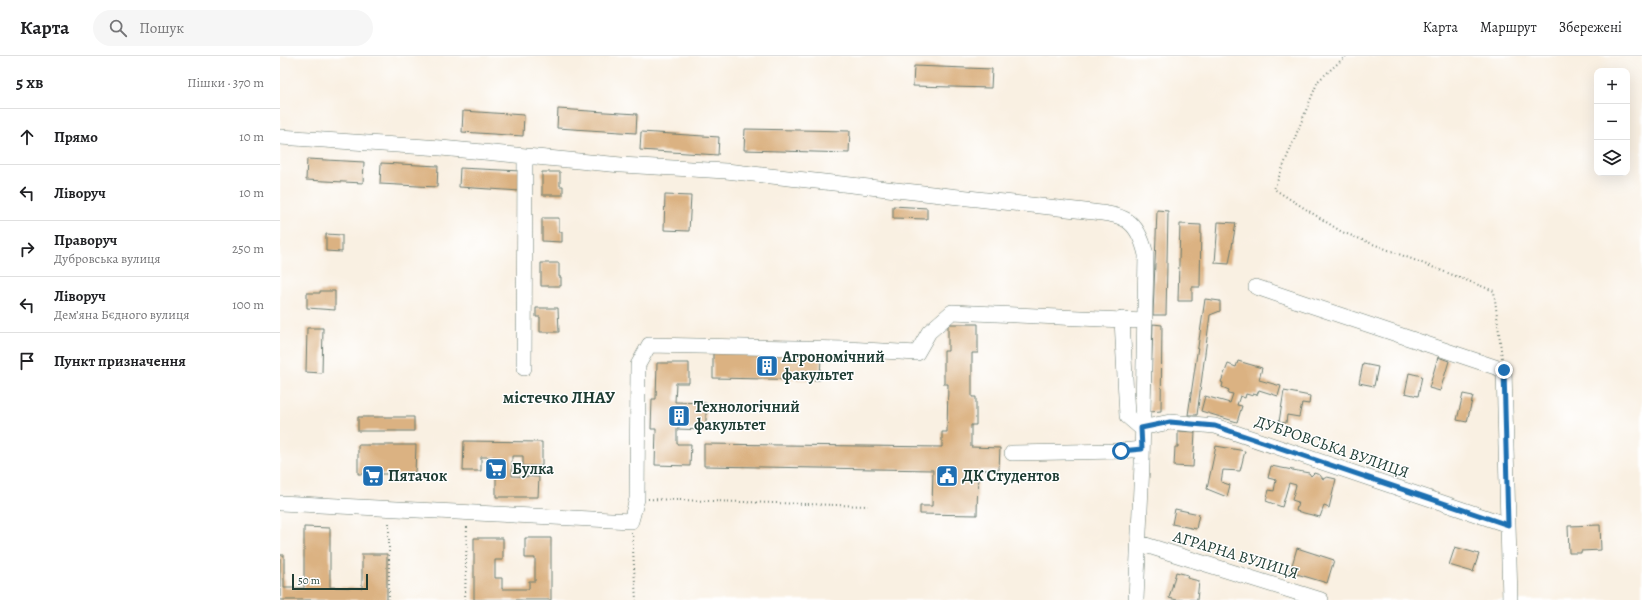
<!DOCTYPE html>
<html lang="uk">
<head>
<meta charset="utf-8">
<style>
	:root { --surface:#fff; --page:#f6f6f6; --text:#202124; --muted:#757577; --line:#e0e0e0 }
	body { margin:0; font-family:Alegreya,serif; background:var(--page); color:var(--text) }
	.controls { position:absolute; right:12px; top:12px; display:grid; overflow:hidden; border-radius:8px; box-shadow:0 4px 16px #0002 }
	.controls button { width:36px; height:36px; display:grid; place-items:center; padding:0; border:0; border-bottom:1px solid var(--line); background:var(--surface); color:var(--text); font:20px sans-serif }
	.scale { position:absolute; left:12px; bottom:10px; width:76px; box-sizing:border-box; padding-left:4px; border:2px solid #1f3d34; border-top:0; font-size:11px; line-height:14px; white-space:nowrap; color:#1f3d34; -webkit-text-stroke:3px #fff; paint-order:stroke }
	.stop { position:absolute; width:12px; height:12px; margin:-9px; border:3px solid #1f6fb2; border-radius:50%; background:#fff }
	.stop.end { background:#1f6fb2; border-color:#fff; box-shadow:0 1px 4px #0008 }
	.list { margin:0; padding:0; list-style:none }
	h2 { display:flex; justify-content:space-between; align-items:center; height:52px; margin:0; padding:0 16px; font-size:17px }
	h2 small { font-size:13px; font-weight:400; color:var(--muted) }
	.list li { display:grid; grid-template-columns:26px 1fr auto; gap:12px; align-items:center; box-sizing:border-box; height:56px; padding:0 16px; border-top:1px solid var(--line) }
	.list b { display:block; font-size:15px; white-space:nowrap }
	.list p { margin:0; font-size:13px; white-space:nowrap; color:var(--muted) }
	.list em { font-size:13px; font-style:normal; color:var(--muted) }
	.icon { flex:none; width:22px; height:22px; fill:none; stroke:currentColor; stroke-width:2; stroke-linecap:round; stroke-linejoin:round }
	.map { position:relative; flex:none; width:1362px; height:544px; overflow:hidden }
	header { display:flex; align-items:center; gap:24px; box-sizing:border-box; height:56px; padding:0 20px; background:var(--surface); border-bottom:1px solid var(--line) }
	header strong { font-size:19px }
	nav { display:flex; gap:22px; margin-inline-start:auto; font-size:14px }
	.search { width:280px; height:36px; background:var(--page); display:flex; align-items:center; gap:10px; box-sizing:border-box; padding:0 14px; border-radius:22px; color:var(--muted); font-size:15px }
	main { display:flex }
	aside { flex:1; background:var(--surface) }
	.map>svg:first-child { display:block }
</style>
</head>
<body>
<header>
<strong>Карта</strong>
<div class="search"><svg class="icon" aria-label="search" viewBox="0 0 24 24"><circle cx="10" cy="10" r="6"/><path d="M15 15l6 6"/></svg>Пошук</div>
<nav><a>Карта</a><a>Маршрут</a><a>Збережені</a></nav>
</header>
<main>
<aside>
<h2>5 хв<small>Пішки · 370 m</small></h2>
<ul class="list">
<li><svg class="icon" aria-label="ahead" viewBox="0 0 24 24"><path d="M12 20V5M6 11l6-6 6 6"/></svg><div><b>Прямо</b></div><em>10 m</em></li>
<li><svg class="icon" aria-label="left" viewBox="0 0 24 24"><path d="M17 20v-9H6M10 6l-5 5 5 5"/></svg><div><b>Ліворуч</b></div><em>10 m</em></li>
<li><svg class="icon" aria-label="right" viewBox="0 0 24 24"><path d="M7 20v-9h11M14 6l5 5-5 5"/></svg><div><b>Праворуч</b><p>Дубровська вулиця</p></div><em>250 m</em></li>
<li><svg class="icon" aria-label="left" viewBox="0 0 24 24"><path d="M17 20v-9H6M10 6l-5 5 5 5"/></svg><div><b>Ліворуч</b><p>Дем’яна Бєдного вулиця</p></div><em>100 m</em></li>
<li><svg class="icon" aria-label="arrive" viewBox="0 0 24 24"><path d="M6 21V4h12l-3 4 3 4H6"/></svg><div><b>Пункт призначення</b></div></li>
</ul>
</aside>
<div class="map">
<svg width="1362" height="544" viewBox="0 0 1362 544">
	<rect width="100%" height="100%" fill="#fff"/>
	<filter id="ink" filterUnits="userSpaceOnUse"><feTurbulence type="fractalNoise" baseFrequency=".025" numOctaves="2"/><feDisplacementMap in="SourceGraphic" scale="8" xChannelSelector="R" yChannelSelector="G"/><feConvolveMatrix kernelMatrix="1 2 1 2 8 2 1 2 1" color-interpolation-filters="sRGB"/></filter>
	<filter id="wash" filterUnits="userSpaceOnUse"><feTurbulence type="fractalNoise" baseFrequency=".012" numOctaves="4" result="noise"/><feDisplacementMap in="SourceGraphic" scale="16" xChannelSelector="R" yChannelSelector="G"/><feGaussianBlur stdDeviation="0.9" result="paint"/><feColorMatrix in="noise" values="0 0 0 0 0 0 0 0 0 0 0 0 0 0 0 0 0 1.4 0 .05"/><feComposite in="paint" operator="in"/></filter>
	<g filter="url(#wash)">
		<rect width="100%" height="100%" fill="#f9f0e2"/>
		<g id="blocks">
			<path fill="#dbb282" d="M634,10L712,13L711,32L633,30Z
				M278,53L357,58L356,77L277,72Z
				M183,55L244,59L243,80L182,76Z
				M465,73L570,75L569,97L464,94Z
				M361,76L439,81L438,99L360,94Z
				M27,103L84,106L83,127L26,124Z
				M101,107L158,110L157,131L100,128Z
				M180,112L241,115L240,135L179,131Z
				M262,116H280V130H283V139H262Z
				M385,139L411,140L409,175L384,174Z
				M613,150L647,152V163L613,162Z
				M877,154L888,155L886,259H873Z
				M262,162H279V176H282V186L262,185Z
				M938,166L956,167L949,208L935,207Z
				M900,168L921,169L920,231H912V245H898Z
				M46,178L62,179V196L46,195Z
				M261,207H279V221H281V230H261Z
				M40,235H55V254L27,252V237H40Z
				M925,243L940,245V255L930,259L917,359H908Z
				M256,252H278L279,276H260V261H256Z
				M668,268H698V297H692V341H696V369H691V391L720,392L719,414H698L697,459L640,458V450H652L653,414L424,410V388L662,391V376H667L668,328H664V295H668Z
				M873,268L882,269L881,355L870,356Z
				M27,272H43L42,317L26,316Z
				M433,297L541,299L540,324L433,322Z
				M1158,301L1169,305L1160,335L1149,332Z
				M958,305L982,312L979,324L1001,330L998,340L979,334L977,339L973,338V340L966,338L965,342L960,340L957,349L962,350L957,366L921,355L925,340L950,347L953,338L948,337L949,334L942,331L943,327L941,326L948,308L956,311Z
				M377,307H409V327H396L395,346L426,347V374L397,373V388H411L410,410L375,409L376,373H371L372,343H376Z
				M1083,308L1098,311L1094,330L1079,327Z
				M1129,317L1142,320L1138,340L1125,337Z
				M1004,335L1030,340L1029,348L1022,347L1019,361L1007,359L1006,367L999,366Z
				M1183,338L1193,340L1187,366L1177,364Z
				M78,361H134V375H78Z
				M898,375L915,376L913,411L894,410L895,391H898Z
				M184,385L262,386V410H243V400H232V420L259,421L258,441H216V401H201V415H183Z
				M78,389H136L135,418H78Z
				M936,390L965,395L960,415L943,414L941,426L950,429L947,441L927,433Z
				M991,410L1029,417L1031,420L1034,417L1040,419L1043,423L1047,421L1056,423L1049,452L1044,450L1040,461L1016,455L1018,446L1012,444L1016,429L1009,427L1002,451L986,445L989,434L994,435L996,424L988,422Z
				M895,453L919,458L916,473L892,468Z
				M1320,469L1321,494L1301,495V497H1289L1288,470Z
				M24,471L50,472V531L82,532V498H107V544H0V499H4V532H24Z
				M194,482H223V504H215V522H222V533H249V525H255V502H245V482H271V544H194Z
				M1175,491L1199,498L1193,516L1169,509Z
				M1017,492L1054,504L1047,527L1010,516Z
				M896,516L908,519L907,522L919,525L917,544H897L889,542Z"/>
		</g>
	</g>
	<g filter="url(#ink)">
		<use href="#blocks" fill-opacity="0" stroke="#6b7c71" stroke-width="1"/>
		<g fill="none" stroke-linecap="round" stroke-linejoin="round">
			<g stroke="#6b7c71" stroke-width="16">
				<path id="minor" d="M0,81L161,92L341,109L446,115L805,155C842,159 857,160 866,199L862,408L856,544
					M976,231L1224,314L1230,544
					M842,263L847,360L861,372L890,366L935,370L1228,469
					M244,312L245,100
					M732,397L841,395L862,393
					M0,447L351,465L357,443L358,309L369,289L567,293L637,297L649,276L672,256L864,265
					M859,487L1041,544"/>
			</g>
			<path stroke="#6b7c71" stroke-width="2" stroke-dasharray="1 3" stroke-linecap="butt" d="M1066,0L1038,25L994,133L1062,176L1214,235L1222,302
				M368,443L588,450
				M352,476L356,544
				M109,544V465
				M185,544L187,470"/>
			<use href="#minor" stroke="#fff" stroke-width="15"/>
		</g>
	</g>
	<g fill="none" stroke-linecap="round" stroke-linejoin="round" filter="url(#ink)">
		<path stroke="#1f6fb2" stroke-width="5" d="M841,395L862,393L861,372L890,366L935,370L1228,469L1224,314"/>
	</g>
	<defs>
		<g id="building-square" transform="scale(1.15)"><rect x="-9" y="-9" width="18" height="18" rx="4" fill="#1f6fb2" stroke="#fff"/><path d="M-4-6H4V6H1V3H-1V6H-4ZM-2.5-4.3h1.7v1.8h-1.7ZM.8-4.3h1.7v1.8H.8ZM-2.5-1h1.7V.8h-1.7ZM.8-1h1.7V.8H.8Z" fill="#fff"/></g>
		<g id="supermarket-square" transform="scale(1.15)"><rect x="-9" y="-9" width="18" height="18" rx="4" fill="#1f6fb2" stroke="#fff"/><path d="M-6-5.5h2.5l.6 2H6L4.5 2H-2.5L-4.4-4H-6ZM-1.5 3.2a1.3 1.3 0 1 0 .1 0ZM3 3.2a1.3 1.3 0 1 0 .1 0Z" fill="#fff"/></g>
		<g id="civic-square" transform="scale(1.15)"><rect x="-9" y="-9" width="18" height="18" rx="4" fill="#1f6fb2" stroke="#fff"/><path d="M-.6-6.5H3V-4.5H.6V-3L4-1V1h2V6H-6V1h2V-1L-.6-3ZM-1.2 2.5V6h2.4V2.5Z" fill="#fff"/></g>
	</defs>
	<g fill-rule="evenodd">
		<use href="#building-square" x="487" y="310"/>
		<use href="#building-square" x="399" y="360"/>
		<use href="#supermarket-square" x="216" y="413"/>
		<use href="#supermarket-square" x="93" y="420"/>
		<use href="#civic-square" x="667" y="420"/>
	</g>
	<g text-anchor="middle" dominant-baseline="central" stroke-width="3" stroke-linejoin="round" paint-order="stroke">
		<g font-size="16" font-weight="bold" fill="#1f3d34" stroke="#fff" text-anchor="start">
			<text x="502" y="301">Агрономічний<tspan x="502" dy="18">факультет</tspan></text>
			<text x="414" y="351">Технологічний<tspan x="414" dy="18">факультет</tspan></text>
			<text x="232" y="413">Булка</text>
			<text x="108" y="420">Пятачок</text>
			<text x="682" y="420">ДК Студентов</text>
		</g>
		<g font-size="16" fill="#1f3d34" stroke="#fff">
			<text transform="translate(1052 391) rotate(19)">ДУБРОВСЬКА ВУЛИЦЯ</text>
			<text transform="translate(956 499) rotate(17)">АГРАРНА ВУЛИЦЯ</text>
		</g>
		<g font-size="17" font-weight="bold" fill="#1f3d34" stroke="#fff">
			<text x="279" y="341">містечко ЛНАУ</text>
		</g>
	</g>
</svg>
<div class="controls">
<button>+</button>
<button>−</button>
<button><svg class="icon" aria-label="layers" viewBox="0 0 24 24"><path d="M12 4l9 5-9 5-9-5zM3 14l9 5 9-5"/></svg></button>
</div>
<div class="scale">50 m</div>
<div class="stop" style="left:841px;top:395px"></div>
<div class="stop end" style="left:1224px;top:314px"></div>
</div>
</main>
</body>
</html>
